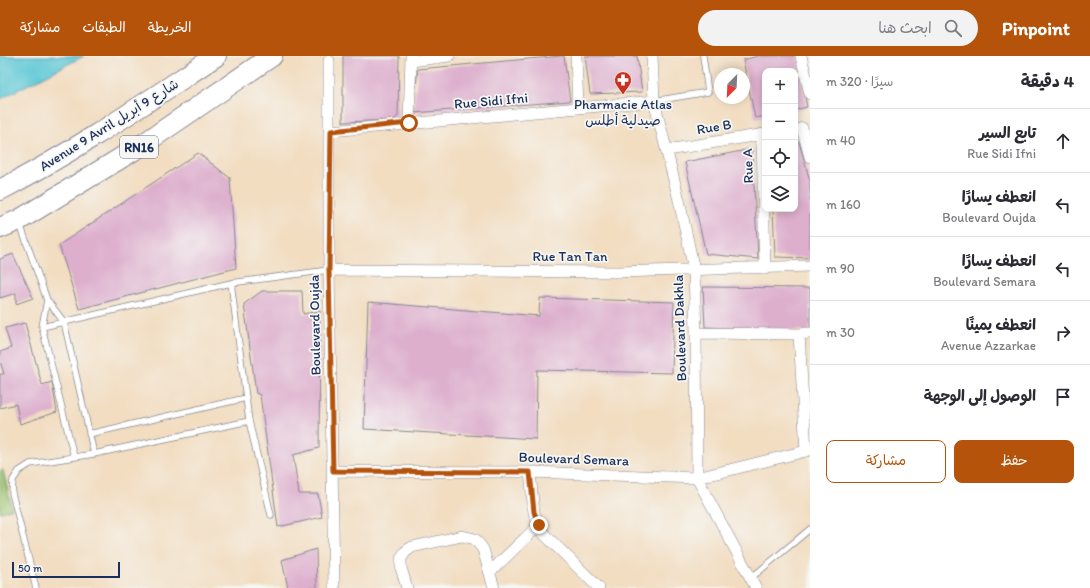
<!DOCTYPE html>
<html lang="ar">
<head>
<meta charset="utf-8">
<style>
	:root { --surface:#fff; --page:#f2f2f3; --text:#2b2b33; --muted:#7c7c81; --line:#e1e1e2; --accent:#b45309 }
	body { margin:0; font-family:Itim,"Playpen Sans Arabic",sans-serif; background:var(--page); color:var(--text); direction:rtl }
	.controls { position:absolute; right:12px; top:12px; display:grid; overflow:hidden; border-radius:8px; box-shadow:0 2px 10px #0003 }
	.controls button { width:36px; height:36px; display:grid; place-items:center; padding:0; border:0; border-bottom:1px solid var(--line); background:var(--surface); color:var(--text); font:20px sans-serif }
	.compass { position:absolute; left:714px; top:12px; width:36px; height:36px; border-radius:50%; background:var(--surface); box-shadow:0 2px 10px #0003; rotate:204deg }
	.scale { position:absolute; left:12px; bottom:10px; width:108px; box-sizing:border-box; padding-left:4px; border:2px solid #1b2f5e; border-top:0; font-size:11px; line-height:14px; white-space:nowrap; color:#1b2f5e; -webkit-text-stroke:3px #f6f6f2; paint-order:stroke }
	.stop { position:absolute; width:12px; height:12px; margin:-9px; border:3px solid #b45309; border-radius:50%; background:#fff }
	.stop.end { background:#b45309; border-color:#fff; box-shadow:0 1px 4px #0008 }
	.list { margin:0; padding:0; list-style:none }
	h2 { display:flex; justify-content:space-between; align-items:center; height:52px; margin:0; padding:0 16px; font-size:17px }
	h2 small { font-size:13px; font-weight:400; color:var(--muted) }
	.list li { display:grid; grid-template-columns:26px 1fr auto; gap:12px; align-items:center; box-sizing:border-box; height:64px; padding:0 16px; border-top:1px solid var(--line) }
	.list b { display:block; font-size:15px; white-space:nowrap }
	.list p { margin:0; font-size:13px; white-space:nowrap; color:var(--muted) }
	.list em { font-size:13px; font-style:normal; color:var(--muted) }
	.actions { display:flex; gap:8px; padding:12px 16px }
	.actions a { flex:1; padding:9px 0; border:1px solid var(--accent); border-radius:8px; text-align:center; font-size:14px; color:var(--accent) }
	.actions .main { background:var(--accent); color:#fff }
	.icon { flex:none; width:22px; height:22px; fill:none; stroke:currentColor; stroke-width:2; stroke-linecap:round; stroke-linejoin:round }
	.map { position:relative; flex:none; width:810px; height:532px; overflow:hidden; direction:ltr }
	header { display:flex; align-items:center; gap:24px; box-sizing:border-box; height:56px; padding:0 20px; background:var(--accent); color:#fff }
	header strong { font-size:19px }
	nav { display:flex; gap:22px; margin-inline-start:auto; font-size:14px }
	.search { width:280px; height:36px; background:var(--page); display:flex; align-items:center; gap:10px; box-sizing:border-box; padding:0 14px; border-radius:22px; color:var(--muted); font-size:15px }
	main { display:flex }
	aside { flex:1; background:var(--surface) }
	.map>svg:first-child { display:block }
</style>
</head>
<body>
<header>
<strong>Pinpoint</strong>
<div class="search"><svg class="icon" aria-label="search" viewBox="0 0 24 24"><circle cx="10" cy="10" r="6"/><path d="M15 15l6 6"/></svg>ابحث هنا</div>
<nav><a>الخريطة</a><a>الطبقات</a><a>مشاركة</a></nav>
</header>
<main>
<aside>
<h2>4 دقيقة<small>سيرًا · 320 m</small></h2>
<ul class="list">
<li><svg class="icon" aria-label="ahead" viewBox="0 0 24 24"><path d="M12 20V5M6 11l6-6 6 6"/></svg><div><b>تابع السير</b><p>Rue Sidi Ifni</p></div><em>40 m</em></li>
<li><svg class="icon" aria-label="left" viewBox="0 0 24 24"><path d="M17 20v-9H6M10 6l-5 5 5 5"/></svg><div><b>انعطف يسارًا</b><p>Boulevard Oujda</p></div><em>160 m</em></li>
<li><svg class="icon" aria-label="left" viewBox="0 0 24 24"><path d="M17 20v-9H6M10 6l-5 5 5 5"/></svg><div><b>انعطف يسارًا</b><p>Boulevard Semara</p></div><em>90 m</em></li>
<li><svg class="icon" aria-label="right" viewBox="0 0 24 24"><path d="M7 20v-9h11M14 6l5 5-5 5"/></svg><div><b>انعطف يمينًا</b><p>Avenue Azzarkae</p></div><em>30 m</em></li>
<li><svg class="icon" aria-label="arrive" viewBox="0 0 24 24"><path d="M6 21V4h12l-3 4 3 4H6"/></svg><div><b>الوصول إلى الوجهة</b></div></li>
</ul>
<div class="actions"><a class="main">حفظ</a><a>مشاركة</a></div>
</aside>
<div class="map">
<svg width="810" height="532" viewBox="0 0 810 532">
	<rect width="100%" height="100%" fill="#f6f6f2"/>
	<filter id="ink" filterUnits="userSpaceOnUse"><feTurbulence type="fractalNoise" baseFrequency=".025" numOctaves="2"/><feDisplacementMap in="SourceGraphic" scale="8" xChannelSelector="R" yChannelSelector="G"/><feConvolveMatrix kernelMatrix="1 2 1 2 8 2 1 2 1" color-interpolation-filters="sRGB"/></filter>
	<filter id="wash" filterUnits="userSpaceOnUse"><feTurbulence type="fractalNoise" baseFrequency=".012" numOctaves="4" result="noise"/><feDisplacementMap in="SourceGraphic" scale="16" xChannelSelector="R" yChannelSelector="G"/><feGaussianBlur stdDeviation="0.9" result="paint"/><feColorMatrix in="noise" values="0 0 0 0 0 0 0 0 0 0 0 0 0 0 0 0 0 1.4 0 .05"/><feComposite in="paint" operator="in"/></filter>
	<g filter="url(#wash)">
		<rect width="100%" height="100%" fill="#f2ddc1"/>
		<path fill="#9cc16b" stroke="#5c7864" d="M3,414L12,453L0,456V415Z"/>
		<path fill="#5dc8d6" stroke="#3c7c9a" d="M0,0H84L0,43Z"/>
		<g id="blocks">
			<path fill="#ddafcd" d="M343,0H399L398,60L393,64L343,66Z
				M561,0H564L570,45L413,57L418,13Z
				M585,0H637L642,36L590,38Z
				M758,0H797L807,51L795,54V15H765V60L755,62L743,4Z
				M795,86H799L810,125V202L775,201L773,153H795Z
				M752,93L758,203L706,198L685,106Z
				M198,97L230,122L236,212L79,253L59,189Z
				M13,198L33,242L16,248V237L0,242V203Z
				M703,231L810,232V275L705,271Z
				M262,235H302L303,258L320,255L319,392L293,399L299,438H318L322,461L278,471L260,339L256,337L244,248Z
				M540,242L674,246L672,317L537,314L536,383L364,373L368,246L539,260Z
				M25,267L42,329L52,326L57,356L20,368L16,348L0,352V318H4L0,305V296L11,292L5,272Z
				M316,493L317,532H288L282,504Z"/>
		</g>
	</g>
	<g filter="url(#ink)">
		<use href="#blocks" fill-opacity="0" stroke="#868690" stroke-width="1"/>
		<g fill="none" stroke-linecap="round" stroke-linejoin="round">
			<g stroke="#868690" stroke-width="7">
				<path id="lane" d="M654,45L708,36L703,0
					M20,168L47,244L64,266L94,398
					M231,227L249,365L271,459
					M47,244L42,271L74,401
					M42,271L231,227L329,214
					M89,378L246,342
					M751,522L810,473
					M36,532L12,437L13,424L19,415L30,408L94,398L249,365"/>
			</g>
			<g stroke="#868690" stroke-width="12">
				<path id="street" d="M576,0L578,52
					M652,0L654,45L679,144L694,214L696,277L697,422L756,532
					M801,0L810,38
					M329,5V214L334,532
					M411,5L449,0
					M409,67L411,0
					M802,72L810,101
					M331,75L654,45
					M762,78L765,213
					M667,94L765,78
					M329,214L619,216L810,210
					M696,277L799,278L810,277
					M799,278L806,395
					M333,415L530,416L697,422L810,394
					M530,416L534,457L543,477L599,532
					M490,516L539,469
					M407,532L401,512V503L405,496L412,491L462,480L475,483L483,493L494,532"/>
			</g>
			<g stroke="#868690" stroke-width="22">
				<path id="highway" d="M0,134C76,95 145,47 216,0
					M0,172L19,164L139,91L272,0"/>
			</g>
			<use href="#lane" stroke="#fff" stroke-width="5.5"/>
			<use href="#street" stroke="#fff" stroke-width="11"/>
			<use href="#highway" stroke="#fff" stroke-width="20"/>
		</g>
	</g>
	<g fill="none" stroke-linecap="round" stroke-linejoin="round" filter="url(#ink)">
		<path stroke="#b45309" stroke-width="5" d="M409,67L331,75L329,214L333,415L530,416L534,456L539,469"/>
	</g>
	<defs>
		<g id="pharmacy-pin" transform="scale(0.9)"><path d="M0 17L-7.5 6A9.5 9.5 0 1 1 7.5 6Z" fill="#c8321e" stroke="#f6f6f2"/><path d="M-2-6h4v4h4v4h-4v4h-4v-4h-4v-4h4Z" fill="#fff"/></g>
	</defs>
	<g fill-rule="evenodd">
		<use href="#pharmacy-pin" x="623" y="24"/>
	</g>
	<g text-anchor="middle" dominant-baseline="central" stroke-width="3.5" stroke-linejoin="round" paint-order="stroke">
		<rect fill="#f6f6f2" stroke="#5d6b8a" stroke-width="1" x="120" y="80" width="38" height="22" rx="3"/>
		<g font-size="13" font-weight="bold" fill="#1b2f5e">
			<text x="139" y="91">RN16</text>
		</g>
		<g font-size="14" fill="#1b2f5e" stroke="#f6f6f2">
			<text transform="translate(491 45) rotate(-5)">Rue Sidi Ifni</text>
			<text transform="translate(109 69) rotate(-32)">Avenue 9 Avril شارع 9 أبريل</text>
			<text transform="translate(714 71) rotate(-9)">Rue B</text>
			<text transform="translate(748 110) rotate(-92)">Rue A</text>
			<text x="570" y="200">Rue Tan Tan</text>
			<text transform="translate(315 269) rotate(-91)">Boulevard Oujda</text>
			<text transform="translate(680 272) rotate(-92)">Boulevard Dakhla</text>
			<text transform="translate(574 403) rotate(2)">Boulevard Semara</text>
		</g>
		<g font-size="14" fill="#1b2f5e" stroke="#f6f6f2">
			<text x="623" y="48">Pharmacie Atlas<tspan x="623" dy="16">صيدلية أطلس</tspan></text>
		</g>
	</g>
</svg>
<div class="controls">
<button>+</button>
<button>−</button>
<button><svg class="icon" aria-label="locate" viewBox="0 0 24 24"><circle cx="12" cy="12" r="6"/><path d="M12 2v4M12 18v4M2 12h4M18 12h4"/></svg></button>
<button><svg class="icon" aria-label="layers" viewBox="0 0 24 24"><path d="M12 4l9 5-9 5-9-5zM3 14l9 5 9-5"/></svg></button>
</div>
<svg class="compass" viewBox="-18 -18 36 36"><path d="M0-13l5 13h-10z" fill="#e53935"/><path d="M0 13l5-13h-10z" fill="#7c7c81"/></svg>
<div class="scale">50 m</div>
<div class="stop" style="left:409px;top:67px"></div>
<div class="stop end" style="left:539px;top:469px"></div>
</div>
</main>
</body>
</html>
